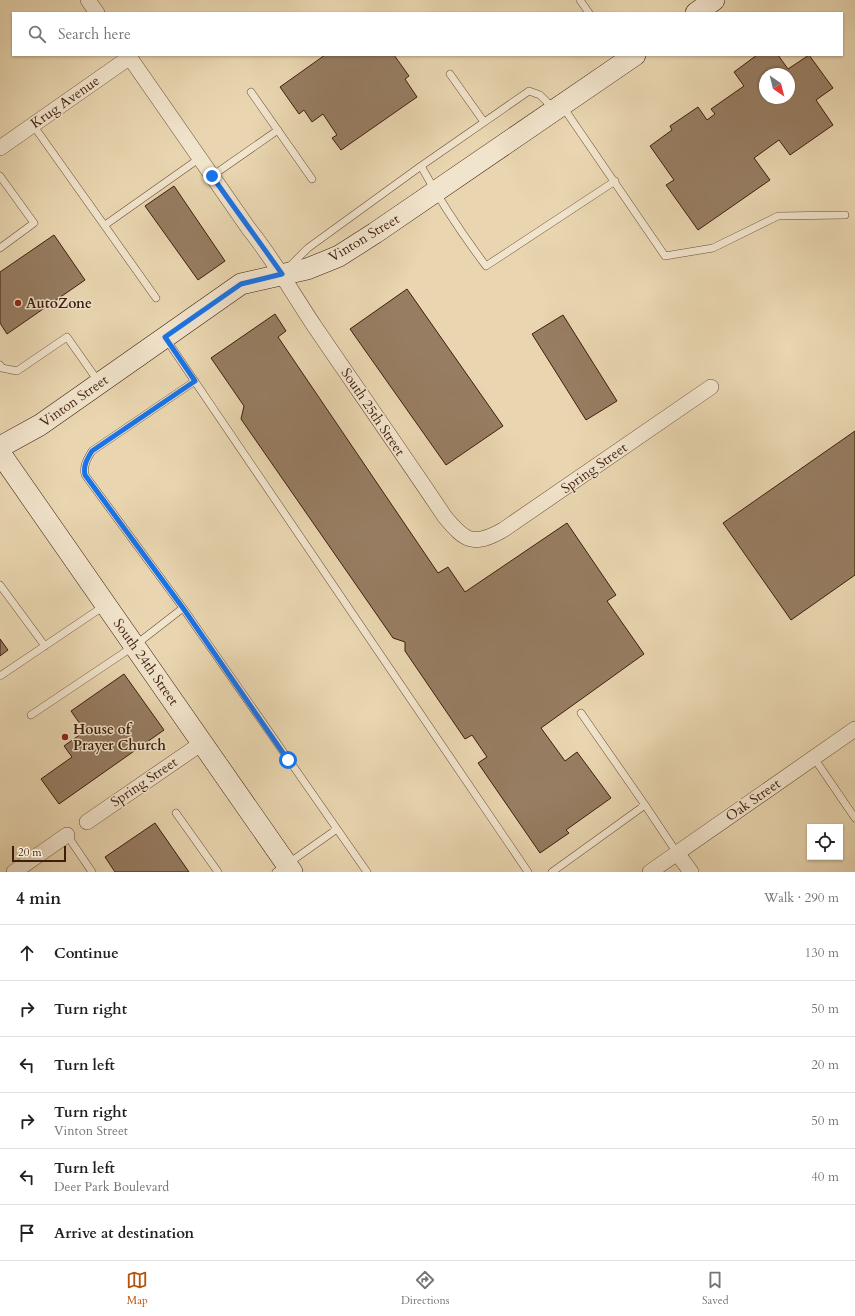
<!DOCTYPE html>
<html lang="en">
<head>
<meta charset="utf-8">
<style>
	:root { --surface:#fff; --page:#f2f2f2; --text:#202124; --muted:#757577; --line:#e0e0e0; --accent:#b45309 }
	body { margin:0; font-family:Cardo,serif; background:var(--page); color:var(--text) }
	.controls { position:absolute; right:12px; bottom:12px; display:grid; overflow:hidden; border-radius:0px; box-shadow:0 1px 3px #0004 }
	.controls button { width:36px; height:36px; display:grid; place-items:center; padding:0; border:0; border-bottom:1px solid var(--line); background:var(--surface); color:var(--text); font:20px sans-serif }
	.compass { position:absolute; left:759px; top:68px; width:36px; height:36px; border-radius:50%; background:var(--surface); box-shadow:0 1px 3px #0004; rotate:145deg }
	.scale { position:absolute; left:12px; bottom:10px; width:54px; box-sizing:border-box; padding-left:4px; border:2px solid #3e1d0d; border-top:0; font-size:11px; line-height:14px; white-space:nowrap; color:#3e1d0d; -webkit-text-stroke:3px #f1e4cc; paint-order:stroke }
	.stop { position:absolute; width:12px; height:12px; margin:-9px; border:3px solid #1a73e8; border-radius:50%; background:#fff }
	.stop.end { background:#1a73e8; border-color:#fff; box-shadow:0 1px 4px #0008 }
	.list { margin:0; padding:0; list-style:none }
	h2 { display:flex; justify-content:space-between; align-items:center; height:52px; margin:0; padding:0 16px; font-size:17px }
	h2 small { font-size:13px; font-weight:400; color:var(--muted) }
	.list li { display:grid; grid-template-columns:26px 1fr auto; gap:12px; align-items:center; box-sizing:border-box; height:56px; padding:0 16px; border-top:1px solid var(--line) }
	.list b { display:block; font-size:15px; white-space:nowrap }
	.list p { margin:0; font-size:13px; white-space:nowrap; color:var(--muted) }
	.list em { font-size:13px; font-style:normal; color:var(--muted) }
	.icon { flex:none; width:22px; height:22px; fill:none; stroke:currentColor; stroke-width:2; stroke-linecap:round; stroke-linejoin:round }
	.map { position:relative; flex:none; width:855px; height:872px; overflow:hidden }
	.search { position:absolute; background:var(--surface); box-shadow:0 1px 3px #0004; left:12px; right:12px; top:12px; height:44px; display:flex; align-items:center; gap:10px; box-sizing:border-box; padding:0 14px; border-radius:0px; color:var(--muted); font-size:15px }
	.sheet { height:388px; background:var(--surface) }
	nav { display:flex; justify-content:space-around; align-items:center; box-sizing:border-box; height:56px; border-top:1px solid var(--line); background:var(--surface); font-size:11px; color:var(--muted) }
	nav a { display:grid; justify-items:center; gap:2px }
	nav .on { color:var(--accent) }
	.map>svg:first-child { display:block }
</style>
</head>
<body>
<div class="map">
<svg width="855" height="872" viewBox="0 0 855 872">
	<rect width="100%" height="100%" fill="#e9d6b0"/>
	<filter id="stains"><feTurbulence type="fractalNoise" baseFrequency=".005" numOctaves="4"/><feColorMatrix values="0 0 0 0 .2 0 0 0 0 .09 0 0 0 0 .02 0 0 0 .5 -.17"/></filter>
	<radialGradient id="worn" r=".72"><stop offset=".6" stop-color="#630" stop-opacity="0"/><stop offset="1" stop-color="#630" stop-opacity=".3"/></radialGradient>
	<path fill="#977d62" stroke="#3e1d0d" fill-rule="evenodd" d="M325,55H394L409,76L405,79L417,97L341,150L332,138L337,135L323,114L312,122L304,110L299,114L280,87Z
		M757,55H778L788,69L809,55L833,88L816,100L833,125L790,155L779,140L754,158L770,180L698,230L666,185L674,180L650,146L672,130L670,126L698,107L707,120L715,114L711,109L744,86L734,72ZM765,74H789V98H765Z
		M174,186L225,261L198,280L145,206Z
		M54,235L85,280L7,334L0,323V272Z
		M407,289L503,426L446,465L350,329Z
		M275,314L286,331L278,337L438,573L448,567L465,592L567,523L616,595L607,601L644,654L541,728L565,761L577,752L611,798L566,830L569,833L540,853L478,763L487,757L472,735L465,739L405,651V642L393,638L241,419L244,406L211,358Z
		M563,315L617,401L586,420L532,334Z
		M855,431V575L791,620L723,523Z
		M0,639L8,650L0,656Z
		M124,674L164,730L59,804L41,779L72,757L64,746L85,731L71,711Z
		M155,823L189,872H115L105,857Z"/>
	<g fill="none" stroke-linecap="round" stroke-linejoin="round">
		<g stroke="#694b36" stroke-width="8">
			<path id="lane" d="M580,0L589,13
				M450,74L484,122
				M251,92L312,179
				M563,107L665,256L713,248L778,216L845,215
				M553,108L540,95L529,91L421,166C440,201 462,234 486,266L615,181
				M33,125L156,298
				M0,176L34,223L0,248
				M212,176L278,130
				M105,225L200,158
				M289,267L308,248L421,166
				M166,339L528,872
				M0,365L2,368L17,371L67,337L98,381
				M195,381L92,451C87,459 83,466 85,475L183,608L367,872
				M0,585L45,646
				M0,676L104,606
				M581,713L645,805
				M31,715L134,646L183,608
				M814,758L855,818
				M176,813L218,872
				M67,835L92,872
				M276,872L337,829
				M552,872L645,805L677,853"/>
		</g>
		<g stroke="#694b36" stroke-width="16">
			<path id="street" d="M88,0L97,13
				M128,55L249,229C274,260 293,294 315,327C358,390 402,453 445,517C465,541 473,547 503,530L711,387
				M0,148L130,57
				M87,822L202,743
				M677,853L691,872
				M14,872L67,835
				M650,872L855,729"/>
		</g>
		<g stroke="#3e1d0d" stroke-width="22">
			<path id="secondary" d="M696,13L714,0
				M0,447L40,425L241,284L307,269L327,261L339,256L375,233L635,55
				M0,453L292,872"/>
		</g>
		<use href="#lane" stroke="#f1e4cc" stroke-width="7"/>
		<use href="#street" stroke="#f1e4cc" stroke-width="15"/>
		<use href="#secondary" stroke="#f1e4cc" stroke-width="21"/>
	</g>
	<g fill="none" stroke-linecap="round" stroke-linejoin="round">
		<path stroke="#1a73e8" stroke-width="5" d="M212,176C235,209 259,241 282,274L241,284L165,337L195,381L92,451C87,459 83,466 85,475L183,608L288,760"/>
	</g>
	<g fill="#8f2418" stroke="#f1e4cc" stroke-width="1.5">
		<circle cx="18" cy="303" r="4"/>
		<circle cx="65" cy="737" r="4"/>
	</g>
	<g text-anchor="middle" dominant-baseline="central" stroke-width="3" stroke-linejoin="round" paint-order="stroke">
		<g font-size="14" fill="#3e1d0d" stroke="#f1e4cc">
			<text transform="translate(65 102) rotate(-35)">Krug Avenue</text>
			<text transform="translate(364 238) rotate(-31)">Vinton Street</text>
			<text transform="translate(74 401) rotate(-35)">Vinton Street</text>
			<text transform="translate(373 412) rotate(56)">South 25th Street</text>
			<text transform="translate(594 468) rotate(-35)">Spring Street</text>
			<text transform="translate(146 662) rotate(55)">South 24th Street</text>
			<text transform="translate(144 782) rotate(-34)">Spring Street</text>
			<text transform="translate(753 800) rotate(-35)">Oak Street</text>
		</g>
		<g font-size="14" font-weight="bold" fill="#3e1d0d" stroke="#f1e4cc" text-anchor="start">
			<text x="26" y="303">AutoZone</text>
			<text x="73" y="729">House of<tspan x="73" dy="16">Prayer Church</tspan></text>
		</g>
	</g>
	<rect width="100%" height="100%" filter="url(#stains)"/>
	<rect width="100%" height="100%" fill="url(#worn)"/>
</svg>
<div class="controls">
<button><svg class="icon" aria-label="locate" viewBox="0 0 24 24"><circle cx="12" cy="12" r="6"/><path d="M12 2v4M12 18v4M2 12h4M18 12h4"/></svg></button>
</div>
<svg class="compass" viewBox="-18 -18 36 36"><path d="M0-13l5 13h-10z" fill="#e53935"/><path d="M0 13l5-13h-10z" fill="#757577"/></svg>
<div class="scale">20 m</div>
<div class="stop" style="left:288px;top:760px"></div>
<div class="stop end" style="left:212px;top:176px"></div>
<div class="search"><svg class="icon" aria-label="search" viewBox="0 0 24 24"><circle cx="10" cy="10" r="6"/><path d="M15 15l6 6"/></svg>Search here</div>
</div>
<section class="sheet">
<h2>4 min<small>Walk · 290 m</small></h2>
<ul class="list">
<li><svg class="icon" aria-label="ahead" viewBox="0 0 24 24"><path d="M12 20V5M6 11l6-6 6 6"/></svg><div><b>Continue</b></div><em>130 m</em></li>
<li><svg class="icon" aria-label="right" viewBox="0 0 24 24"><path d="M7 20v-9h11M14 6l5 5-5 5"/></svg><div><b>Turn right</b></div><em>50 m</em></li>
<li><svg class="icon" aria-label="left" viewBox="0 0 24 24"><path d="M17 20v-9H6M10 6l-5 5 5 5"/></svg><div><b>Turn left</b></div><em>20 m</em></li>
<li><svg class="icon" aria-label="right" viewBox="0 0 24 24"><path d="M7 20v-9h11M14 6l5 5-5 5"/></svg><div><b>Turn right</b><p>Vinton Street</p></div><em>50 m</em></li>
<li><svg class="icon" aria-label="left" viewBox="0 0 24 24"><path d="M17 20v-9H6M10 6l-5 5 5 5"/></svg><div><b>Turn left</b><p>Deer Park Boulevard</p></div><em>40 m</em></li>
<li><svg class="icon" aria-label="arrive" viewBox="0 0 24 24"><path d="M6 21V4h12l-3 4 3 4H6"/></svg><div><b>Arrive at destination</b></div></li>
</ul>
</section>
<nav>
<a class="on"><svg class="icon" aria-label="map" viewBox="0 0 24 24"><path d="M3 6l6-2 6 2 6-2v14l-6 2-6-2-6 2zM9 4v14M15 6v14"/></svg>Map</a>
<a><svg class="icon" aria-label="directions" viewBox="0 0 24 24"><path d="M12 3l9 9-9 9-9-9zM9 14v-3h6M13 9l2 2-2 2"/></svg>Directions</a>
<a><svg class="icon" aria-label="saved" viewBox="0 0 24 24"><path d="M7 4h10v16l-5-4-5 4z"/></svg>Saved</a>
</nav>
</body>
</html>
